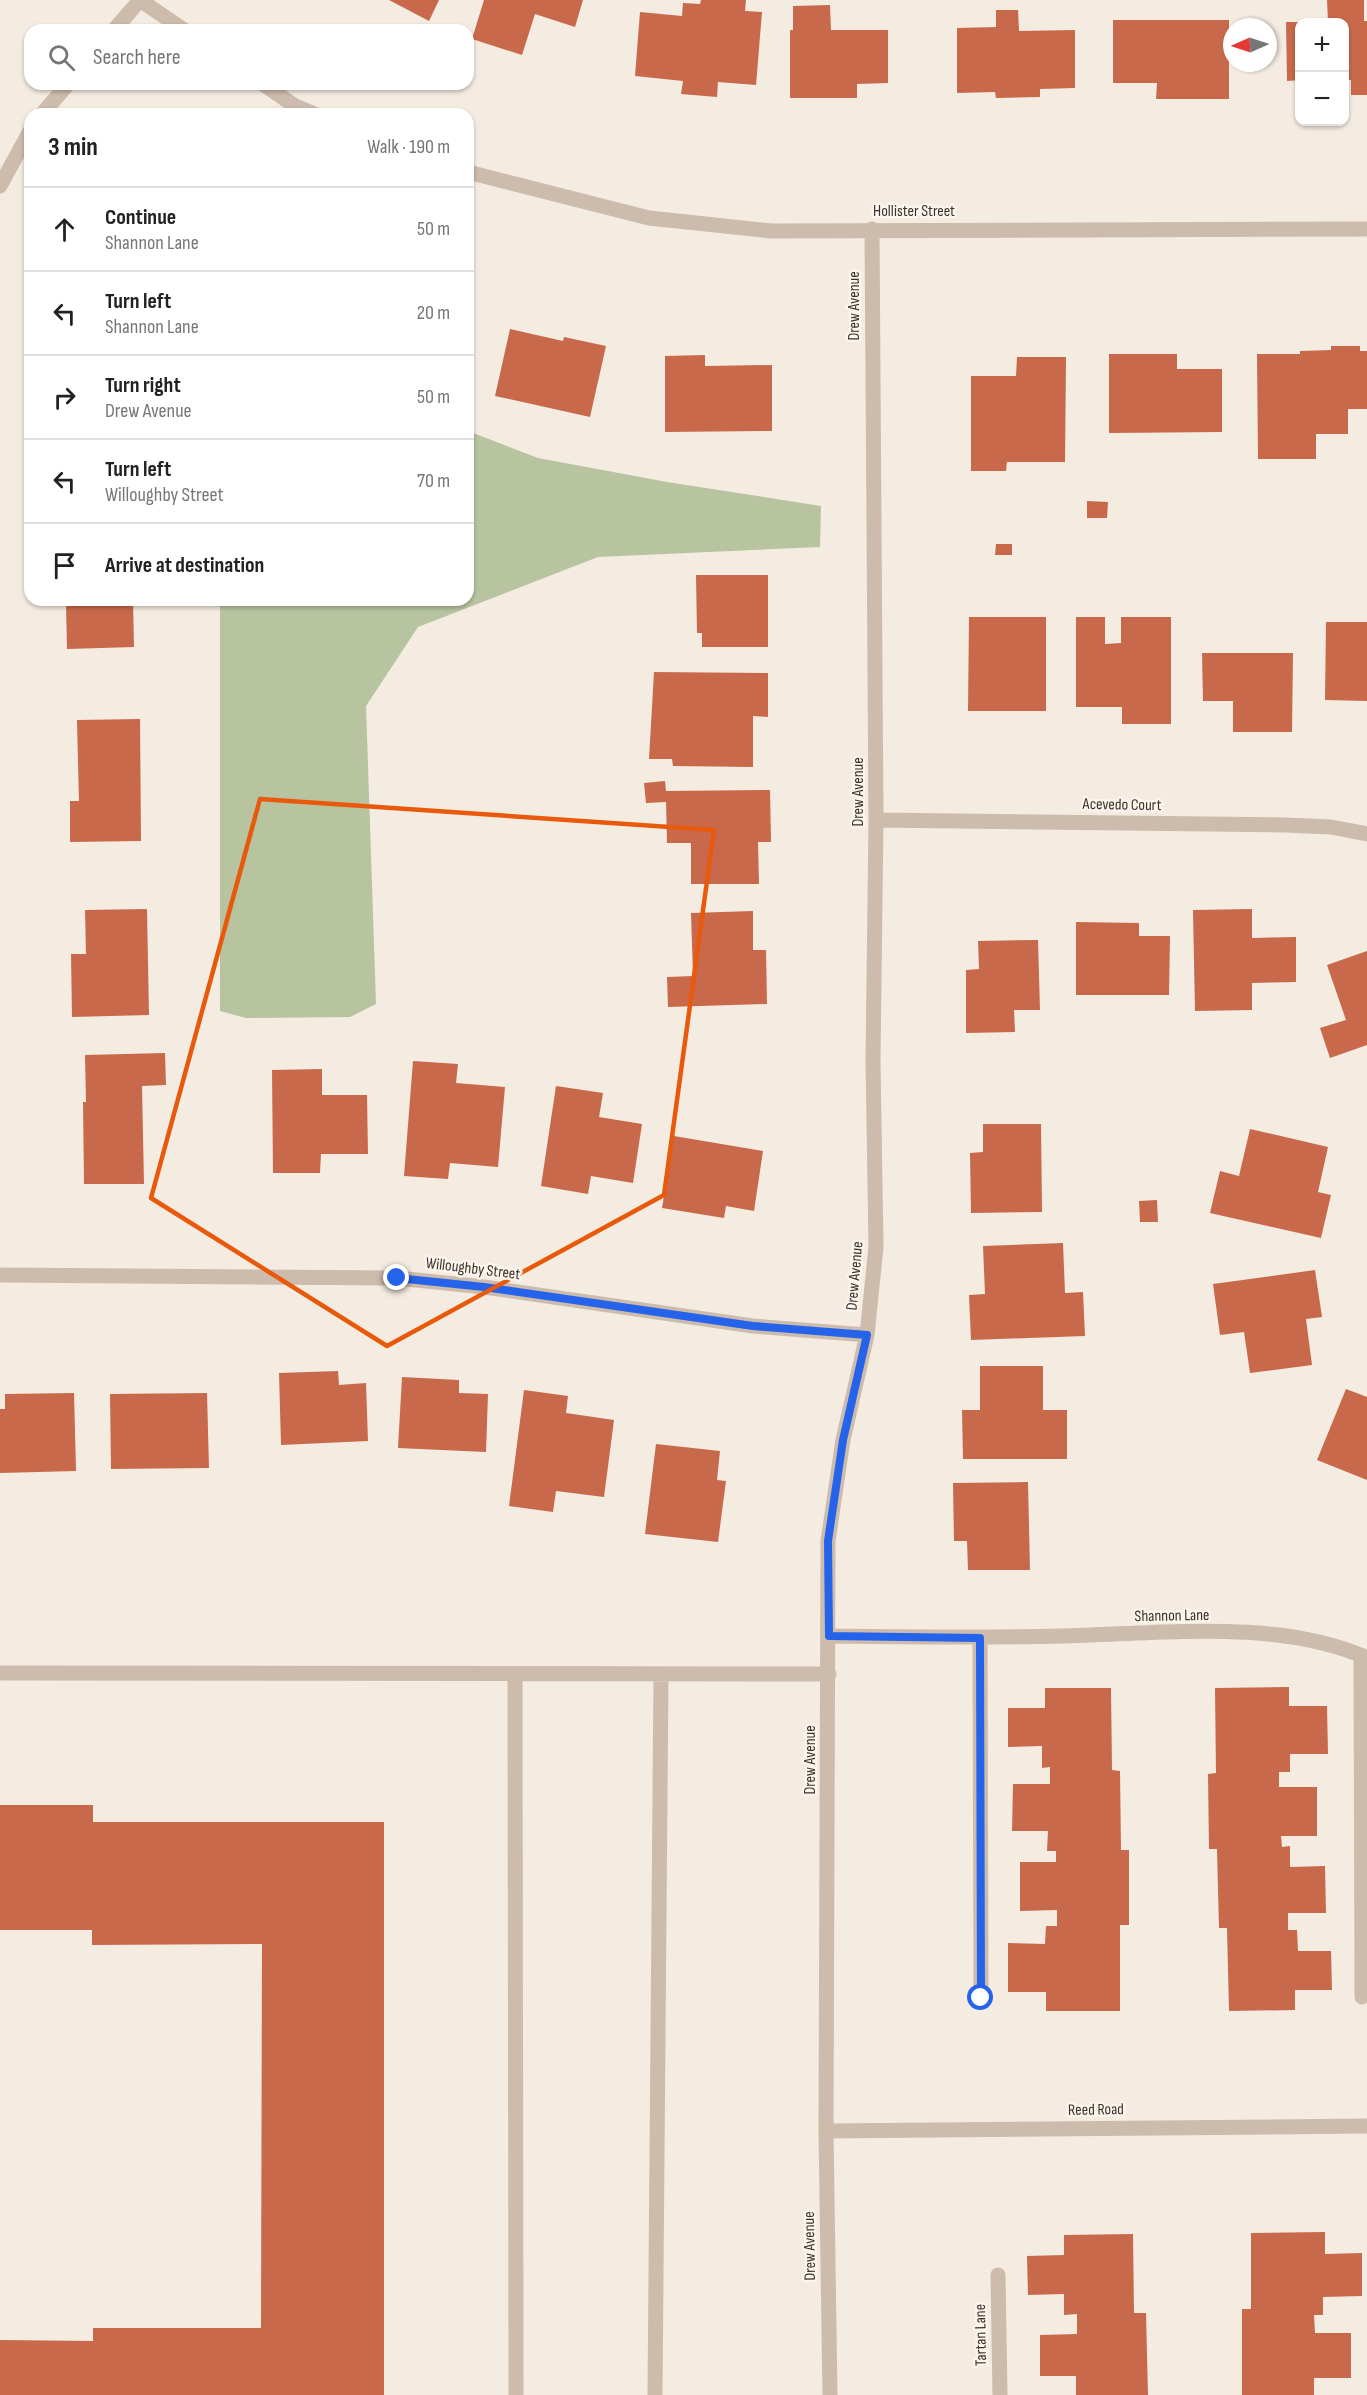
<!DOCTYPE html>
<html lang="en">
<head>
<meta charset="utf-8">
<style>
	:root { --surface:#fff; --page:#f2f2f2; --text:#222; --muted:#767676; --line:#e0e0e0 }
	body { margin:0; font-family:"Sofia Sans Condensed",sans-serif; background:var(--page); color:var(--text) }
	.controls { position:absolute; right:18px; top:18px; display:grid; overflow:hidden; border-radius:12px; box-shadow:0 2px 4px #0004 }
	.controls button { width:54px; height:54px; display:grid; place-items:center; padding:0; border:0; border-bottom:2px solid var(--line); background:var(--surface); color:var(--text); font:30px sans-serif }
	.compass { position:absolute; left:1223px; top:18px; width:54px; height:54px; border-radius:50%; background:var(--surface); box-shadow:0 2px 4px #0004; rotate:267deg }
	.stop { position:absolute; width:18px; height:18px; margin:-14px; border:4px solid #2563eb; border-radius:50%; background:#fff }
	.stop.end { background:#2563eb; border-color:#fff; box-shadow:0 2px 6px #0008 }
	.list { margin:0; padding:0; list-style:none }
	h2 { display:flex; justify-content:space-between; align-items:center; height:78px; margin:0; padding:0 24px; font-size:26px }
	h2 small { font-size:20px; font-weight:400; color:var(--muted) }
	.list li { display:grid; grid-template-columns:39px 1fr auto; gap:18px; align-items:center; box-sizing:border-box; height:84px; padding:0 24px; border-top:2px solid var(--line) }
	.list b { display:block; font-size:22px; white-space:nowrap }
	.list p { margin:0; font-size:20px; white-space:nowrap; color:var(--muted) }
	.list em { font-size:20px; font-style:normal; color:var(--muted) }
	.icon { flex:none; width:33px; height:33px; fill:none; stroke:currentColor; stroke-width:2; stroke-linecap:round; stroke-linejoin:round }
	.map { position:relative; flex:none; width:1367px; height:2395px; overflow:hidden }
	.search { position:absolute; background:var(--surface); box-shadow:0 2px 4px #0004; left:24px; top:24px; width:450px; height:66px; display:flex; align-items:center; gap:15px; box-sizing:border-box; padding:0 21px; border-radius:18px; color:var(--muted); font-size:22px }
	.panel { position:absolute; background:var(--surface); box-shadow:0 2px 4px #0004; left:24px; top:108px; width:450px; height:498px; border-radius:18px }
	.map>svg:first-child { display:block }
</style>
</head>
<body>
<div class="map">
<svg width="1367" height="2395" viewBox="0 0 1367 2395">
	<rect width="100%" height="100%" fill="#f4ebe1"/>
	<path fill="#b8c4a0" d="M468,431L538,458L667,482L821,506L820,547L598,557L418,627L366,706L376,1004L350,1017L246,1018L220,1011V600H468Z"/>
	<path fill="#c8694b" d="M389,0H439L429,21Z
		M484,0H583L575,27L535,14L522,55L472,39Z
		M701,0H746L745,11L762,12L756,85L718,82L717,97L681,94L683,81L635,76L640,12L682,16L683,3L700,4Z
		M1327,0H1364V21H1367V95H1351V80H1344V22H1328Z
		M830,5L831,30H888V83L857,84V98H790V30H793V6Z
		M996,10H1018L1019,31L1075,30V88L1040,89V97L996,98L995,92L957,93V28L996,27Z
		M1113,20H1229V99H1156L1157,83H1113Z
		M1286,22H1300V80L1287,81Z
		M510,329L563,341L564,337L606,346L590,417L495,396Z
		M1331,346H1360V351H1367V409H1348V434H1316V459H1258L1257,354H1300V351L1331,350Z
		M1109,354H1177V369H1222V432L1109,433Z
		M705,355V366L772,365V431L665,432V356Z
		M1017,357H1066L1065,462H1007L1006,471H971V376H1016Z
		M1087,501L1108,502L1107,518H1087Z
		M996,544H1012V555H995Z
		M696,575H768V647H702V633H697Z
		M79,600H133L134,647L67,649L66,604L79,603Z
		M969,617H1046V711H968Z
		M1076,617H1105V644L1121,643V617H1171V724H1122V707H1076Z
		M1326,622H1367V701L1325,700Z
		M1202,653H1293L1292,732H1233V701H1203Z
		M654,672L768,673V717L753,716V767L673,766L672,759H649Z
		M140,719L141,841L70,842V801H79L77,720Z
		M665,781L666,791L770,790L771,842H758L759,884H691V843H667L666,802L646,803L644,783Z
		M147,909L149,1015L72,1017L71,954H86L85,910Z
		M1252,909V938L1296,937V982L1252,983V1010L1195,1011L1193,910Z
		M753,911V950H766L767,1004L668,1007L667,977L693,976L691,913Z
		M1076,922L1139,923V936H1170L1169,995H1076Z
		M1038,940L1040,1010H1014L1015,1032L966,1033V970L979,969L978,941Z
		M1367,951V1045L1330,1058L1320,1028L1346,1020L1327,965Z
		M165,1053L166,1085L142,1086L144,1184H84L83,1102H86L85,1055Z
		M413,1061L458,1064L456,1083L505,1087L498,1167L450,1163L448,1179L404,1176Z
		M322,1069V1095H367L368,1154H321L320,1173H273L272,1070Z
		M556,1086L603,1093L599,1117L642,1124L633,1183L591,1176L588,1194L541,1186Z
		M983,1124H1041L1042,1212L971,1213L970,1153L983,1152Z
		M1250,1129L1328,1147L1318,1192L1331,1195L1321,1238L1210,1213L1220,1171L1239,1176Z
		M674,1136L763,1151L754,1211L726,1206L724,1218L662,1208Z
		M1157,1200L1158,1222H1140L1139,1201Z
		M1063,1243L1065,1293L1083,1292L1085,1336L971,1340L969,1295L985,1294L983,1246Z
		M1315,1270L1322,1317L1306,1319L1312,1365L1250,1373L1244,1332L1220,1335L1213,1284Z
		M980,1366H1043V1410H1067V1459H963L962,1410H980Z
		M338,1371L339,1385L366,1383L368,1441L281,1445L279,1373Z
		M402,1377L459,1380V1393L488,1394L486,1452L398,1448Z
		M1346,1389L1367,1397V1480L1317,1460Z
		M524,1390L568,1396L566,1413L614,1420L604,1497L556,1491L553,1512L509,1506Z
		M74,1393L76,1471L0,1473V1409H5V1394Z
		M207,1393L209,1468L111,1469L110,1394Z
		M656,1444L720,1451L717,1480L726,1481L718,1542L645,1534Z
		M1028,1482L1030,1570H968L967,1541H954L953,1483Z
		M1289,1687V1706H1327L1328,1754H1290V1772H1279V1787H1317V1836H1281L1282,1847L1290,1846V1867L1325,1866L1326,1913H1288V1930H1297L1298,1951H1331L1332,1990H1295V2010L1229,2011L1227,1928H1219L1217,1849H1209L1208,1774L1216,1773L1215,1688Z
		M1045,1688H1111L1112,1770L1120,1771L1121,1850H1129V1925H1120V2011H1046V1992H1008V1943L1045,1944L1046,1926H1057V1910L1020,1911V1862H1056V1851H1047L1048,1831H1012L1013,1784H1050V1767L1042,1768V1746L1008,1747V1708H1045Z
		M0,1805H93V1822H384V2395H0V2340L93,2341V2328H261L262,1944L92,1945V1930H0Z
		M1325,2232V2254L1362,2253V2296L1323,2297V2315H1314L1315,2333H1351V2378H1314V2395H1242V2309H1251V2233Z
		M1133,2234L1134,2313H1146L1148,2395H1076V2376H1040V2335L1077,2334V2314L1064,2315V2294L1028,2295L1027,2256L1064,2255V2235Z"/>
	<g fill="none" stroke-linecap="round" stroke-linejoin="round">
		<path stroke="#cdbbac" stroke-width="15" d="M0,1673L829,1674
			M515,1674L516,2395
			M655,2395L661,1674"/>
		<path stroke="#cdbbac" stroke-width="15" d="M140,0L184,30
			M114,30L140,0
			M263,84L295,106L314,114
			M42,114L68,84
			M468,172L649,218L771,231L1367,229
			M0,186L30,131
			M876,820L1285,825L1331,827L1367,834
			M0,1275L397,1278L484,1287L753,1326L867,1335
			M829,1636C906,1637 984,1638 1061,1636C1157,1634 1278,1618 1367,1658
			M980,1638L981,1998
			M1361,1655L1362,1997
			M826,2131L1367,2126
			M998,2275L1000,2395
			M830,2395L826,2131L828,1541L843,1440L867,1335L876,1247L873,1060L876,820L872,229"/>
	</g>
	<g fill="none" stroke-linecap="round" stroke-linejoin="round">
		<path stroke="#2563eb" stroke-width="8" d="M397,1278L484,1287L753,1326L867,1335L843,1440L828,1541L829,1636L980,1638L981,1998"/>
	</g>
	<path fill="none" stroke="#e8590c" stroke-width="4.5" stroke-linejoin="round" d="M260,799L714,830L664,1195L387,1346L151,1198Z"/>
	<g text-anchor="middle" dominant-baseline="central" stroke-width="5" stroke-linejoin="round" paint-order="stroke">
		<g font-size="16" fill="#3b302b" stroke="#fbf5ee">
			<text x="914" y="211">Hollister Street</text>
			<text transform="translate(854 306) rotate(-90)">Drew Avenue</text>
			<text transform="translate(858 792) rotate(-90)">Drew Avenue</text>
			<text transform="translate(1122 805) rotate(1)">Acevedo Court</text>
			<text transform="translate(473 1269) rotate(7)">Willoughby Street</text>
			<text transform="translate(855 1276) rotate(-85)">Drew Avenue</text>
			<text transform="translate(1172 1616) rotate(-1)">Shannon Lane</text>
			<text transform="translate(810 1760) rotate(-90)">Drew Avenue</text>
			<text transform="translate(1096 2110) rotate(-1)">Reed Road</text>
			<text transform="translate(810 2246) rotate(-91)">Drew Avenue</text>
			<text transform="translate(981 2335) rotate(-91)">Tartan Lane</text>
		</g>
	</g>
</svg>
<div class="controls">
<button>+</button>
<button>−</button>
</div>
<svg class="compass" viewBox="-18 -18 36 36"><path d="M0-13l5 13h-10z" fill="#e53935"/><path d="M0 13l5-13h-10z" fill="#767676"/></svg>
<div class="stop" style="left:981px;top:1998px"></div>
<div class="stop end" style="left:397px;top:1278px"></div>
<div class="search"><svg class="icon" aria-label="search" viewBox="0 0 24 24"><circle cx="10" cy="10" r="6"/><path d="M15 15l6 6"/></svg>Search here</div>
<section class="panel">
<h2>3 min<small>Walk · 190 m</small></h2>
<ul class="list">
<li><svg class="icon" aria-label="ahead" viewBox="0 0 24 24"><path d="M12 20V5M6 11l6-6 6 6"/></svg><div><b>Continue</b><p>Shannon Lane</p></div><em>50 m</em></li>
<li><svg class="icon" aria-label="left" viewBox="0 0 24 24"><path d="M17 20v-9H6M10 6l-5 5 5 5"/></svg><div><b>Turn left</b><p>Shannon Lane</p></div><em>20 m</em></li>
<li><svg class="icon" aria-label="right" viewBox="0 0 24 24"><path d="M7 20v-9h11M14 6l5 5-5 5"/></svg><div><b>Turn right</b><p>Drew Avenue</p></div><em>50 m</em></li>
<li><svg class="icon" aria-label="left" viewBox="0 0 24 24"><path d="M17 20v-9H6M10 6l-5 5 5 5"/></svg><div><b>Turn left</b><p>Willoughby Street</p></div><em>70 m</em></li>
<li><svg class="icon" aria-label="arrive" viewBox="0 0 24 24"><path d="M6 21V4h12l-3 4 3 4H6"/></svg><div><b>Arrive at destination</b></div></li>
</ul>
</section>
</div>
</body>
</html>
